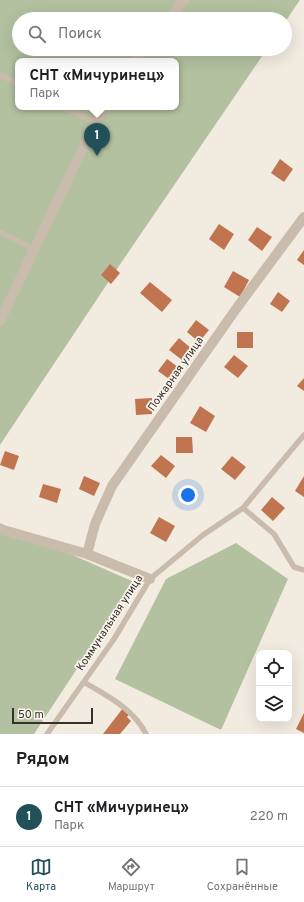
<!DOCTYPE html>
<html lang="ru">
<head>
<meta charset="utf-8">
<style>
	:root { --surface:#fff; --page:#f6f6f6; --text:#202124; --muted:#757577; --line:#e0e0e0; --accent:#225058 }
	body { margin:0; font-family:Overpass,sans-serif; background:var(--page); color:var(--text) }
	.controls { position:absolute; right:12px; bottom:12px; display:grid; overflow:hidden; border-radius:8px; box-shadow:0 4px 16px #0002 }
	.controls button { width:36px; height:36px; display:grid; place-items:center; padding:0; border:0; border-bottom:1px solid var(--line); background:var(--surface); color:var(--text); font:20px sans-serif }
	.scale { position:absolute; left:12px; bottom:10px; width:81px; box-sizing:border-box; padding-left:4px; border:2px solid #38302b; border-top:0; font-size:11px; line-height:14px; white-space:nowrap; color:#38302b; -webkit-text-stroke:3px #faf5ec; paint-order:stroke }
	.you { position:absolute; left:188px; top:495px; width:14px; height:14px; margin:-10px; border:3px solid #fff; border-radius:50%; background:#1a73e8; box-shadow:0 0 0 6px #1a73e833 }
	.badge { display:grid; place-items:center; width:26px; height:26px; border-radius:50%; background:var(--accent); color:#fff; font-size:13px; font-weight:700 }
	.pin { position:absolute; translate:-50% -33px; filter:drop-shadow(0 1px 2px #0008) }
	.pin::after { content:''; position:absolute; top:21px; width:14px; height:12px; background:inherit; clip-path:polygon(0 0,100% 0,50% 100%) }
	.popup { position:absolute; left:15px; top:58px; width:164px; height:52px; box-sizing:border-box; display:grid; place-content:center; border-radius:8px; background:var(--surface); filter:drop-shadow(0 1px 3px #0005); font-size:13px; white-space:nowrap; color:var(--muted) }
	.popup b { font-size:15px; color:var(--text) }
	.popup::after { content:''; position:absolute; left:50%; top:100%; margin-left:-8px; border:8px solid transparent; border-top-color:var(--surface) }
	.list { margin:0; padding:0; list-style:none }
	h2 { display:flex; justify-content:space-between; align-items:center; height:52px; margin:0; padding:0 16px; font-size:17px }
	h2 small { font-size:13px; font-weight:400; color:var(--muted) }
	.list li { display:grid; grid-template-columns:26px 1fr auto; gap:12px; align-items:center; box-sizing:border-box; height:60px; padding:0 16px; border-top:1px solid var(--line) }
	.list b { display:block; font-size:15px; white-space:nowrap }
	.list p { margin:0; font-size:13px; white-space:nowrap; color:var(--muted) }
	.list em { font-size:13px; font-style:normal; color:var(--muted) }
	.icon { flex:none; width:22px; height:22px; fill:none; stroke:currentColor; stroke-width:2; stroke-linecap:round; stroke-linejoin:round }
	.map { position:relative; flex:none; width:304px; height:734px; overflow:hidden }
	.search { position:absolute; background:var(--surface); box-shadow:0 4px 16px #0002; left:12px; right:12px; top:12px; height:44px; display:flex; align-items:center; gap:10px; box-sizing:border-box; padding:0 14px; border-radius:22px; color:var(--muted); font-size:15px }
	.sheet { height:112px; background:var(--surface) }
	nav { display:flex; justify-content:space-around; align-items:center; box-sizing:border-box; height:56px; border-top:1px solid var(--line); background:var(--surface); font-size:11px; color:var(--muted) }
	nav a { display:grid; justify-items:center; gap:2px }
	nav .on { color:var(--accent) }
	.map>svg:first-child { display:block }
</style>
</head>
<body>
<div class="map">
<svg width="304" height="734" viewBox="0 0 304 734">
	<rect width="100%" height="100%" fill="#f2ebe0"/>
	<path fill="#b3c1a0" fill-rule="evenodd" d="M0,0H300L285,22V19H19V49H267L121,263L0,445ZM18,61H176V107H18Z
		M0,523L134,582L34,734H0Z
		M236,543L288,579L221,730L115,679L166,579Z"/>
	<path fill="#c07550" d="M280,159L293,169L284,182L271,173Z
		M219,224L234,234L224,250L209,239Z
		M257,227L272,237L262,251L248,240Z
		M304,250V265L297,260Z
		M110,264L120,273L111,284L101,275Z
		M233,271L249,280L240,297L224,287Z
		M150,282L172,300L162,312L140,293Z
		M278,292L290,301L282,312L270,304Z
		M196,320L209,330L199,342L187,332Z
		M237,332H253V348H237Z
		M179,338L192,349L182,360L169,350Z
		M234,355L248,366L238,378L224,367Z
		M167,359L178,367L169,379L158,371Z
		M304,378V391L297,386Z
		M152,398V414L136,415L135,399Z
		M200,406L215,416L206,432L190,423Z
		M176,437H192L193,453H176Z
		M5,451L19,456L14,470L0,465Z
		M161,455L175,466L166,478L151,466Z
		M232,456L246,467L235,480L221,469Z
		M84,476L100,483L94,496L79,489Z
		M304,476V497L295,491Z
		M43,484L61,489L57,503L39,497Z
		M272,497L285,508L273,521L261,510Z
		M159,517L175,526L166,542L150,533Z
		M123,708L129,714L127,717L131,721L120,734H103Z
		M304,713V733L296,729Z"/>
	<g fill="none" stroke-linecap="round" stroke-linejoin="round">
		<path stroke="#cabcac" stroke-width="5.5" d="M0,75L18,84
			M64,107L95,123
			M0,232L34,249
			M243,508L274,534L294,567L304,570
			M84,682C108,697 133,708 146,734
			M47,734L114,639L150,579L203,535L243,508L304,435"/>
		<path stroke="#cabcac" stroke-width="10" d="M169,19L184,0
			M134,61L144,49
			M0,321L95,123L104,107
			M0,529L87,554L150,579
			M87,554L95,524L112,486L236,309L304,217"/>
	</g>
	<g text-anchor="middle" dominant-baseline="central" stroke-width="3.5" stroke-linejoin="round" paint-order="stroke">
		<g font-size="11" fill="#38302b" stroke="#faf5ec">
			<text transform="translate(176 374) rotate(-55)">Пожарная улица</text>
			<text transform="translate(110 623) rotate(-57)">Коммунальная улица</text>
		</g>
	</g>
</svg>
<div class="controls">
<button><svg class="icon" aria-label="locate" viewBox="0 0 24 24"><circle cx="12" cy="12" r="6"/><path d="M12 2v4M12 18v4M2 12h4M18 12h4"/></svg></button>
<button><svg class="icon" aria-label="layers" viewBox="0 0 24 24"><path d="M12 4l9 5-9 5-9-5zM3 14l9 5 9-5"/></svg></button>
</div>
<div class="scale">50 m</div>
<div class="you"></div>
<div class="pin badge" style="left:97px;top:156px">1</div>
<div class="popup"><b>СНТ «Мичуринец»</b>Парк</div>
<div class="search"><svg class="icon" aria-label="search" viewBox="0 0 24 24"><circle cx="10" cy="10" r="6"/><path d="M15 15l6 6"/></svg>Поиск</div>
</div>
<section class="sheet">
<h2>Рядом<small></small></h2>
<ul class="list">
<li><span class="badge">1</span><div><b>СНТ «Мичуринец»</b><p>Парк</p></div><em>220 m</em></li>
</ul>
</section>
<nav>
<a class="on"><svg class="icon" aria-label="map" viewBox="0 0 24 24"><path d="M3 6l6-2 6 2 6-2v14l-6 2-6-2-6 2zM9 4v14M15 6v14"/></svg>Карта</a>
<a><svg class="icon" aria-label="directions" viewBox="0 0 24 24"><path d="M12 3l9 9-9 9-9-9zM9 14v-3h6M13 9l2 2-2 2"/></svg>Маршрут</a>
<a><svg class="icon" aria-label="saved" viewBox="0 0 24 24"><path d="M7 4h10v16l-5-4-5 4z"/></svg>Сохранённые</a>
</nav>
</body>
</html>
